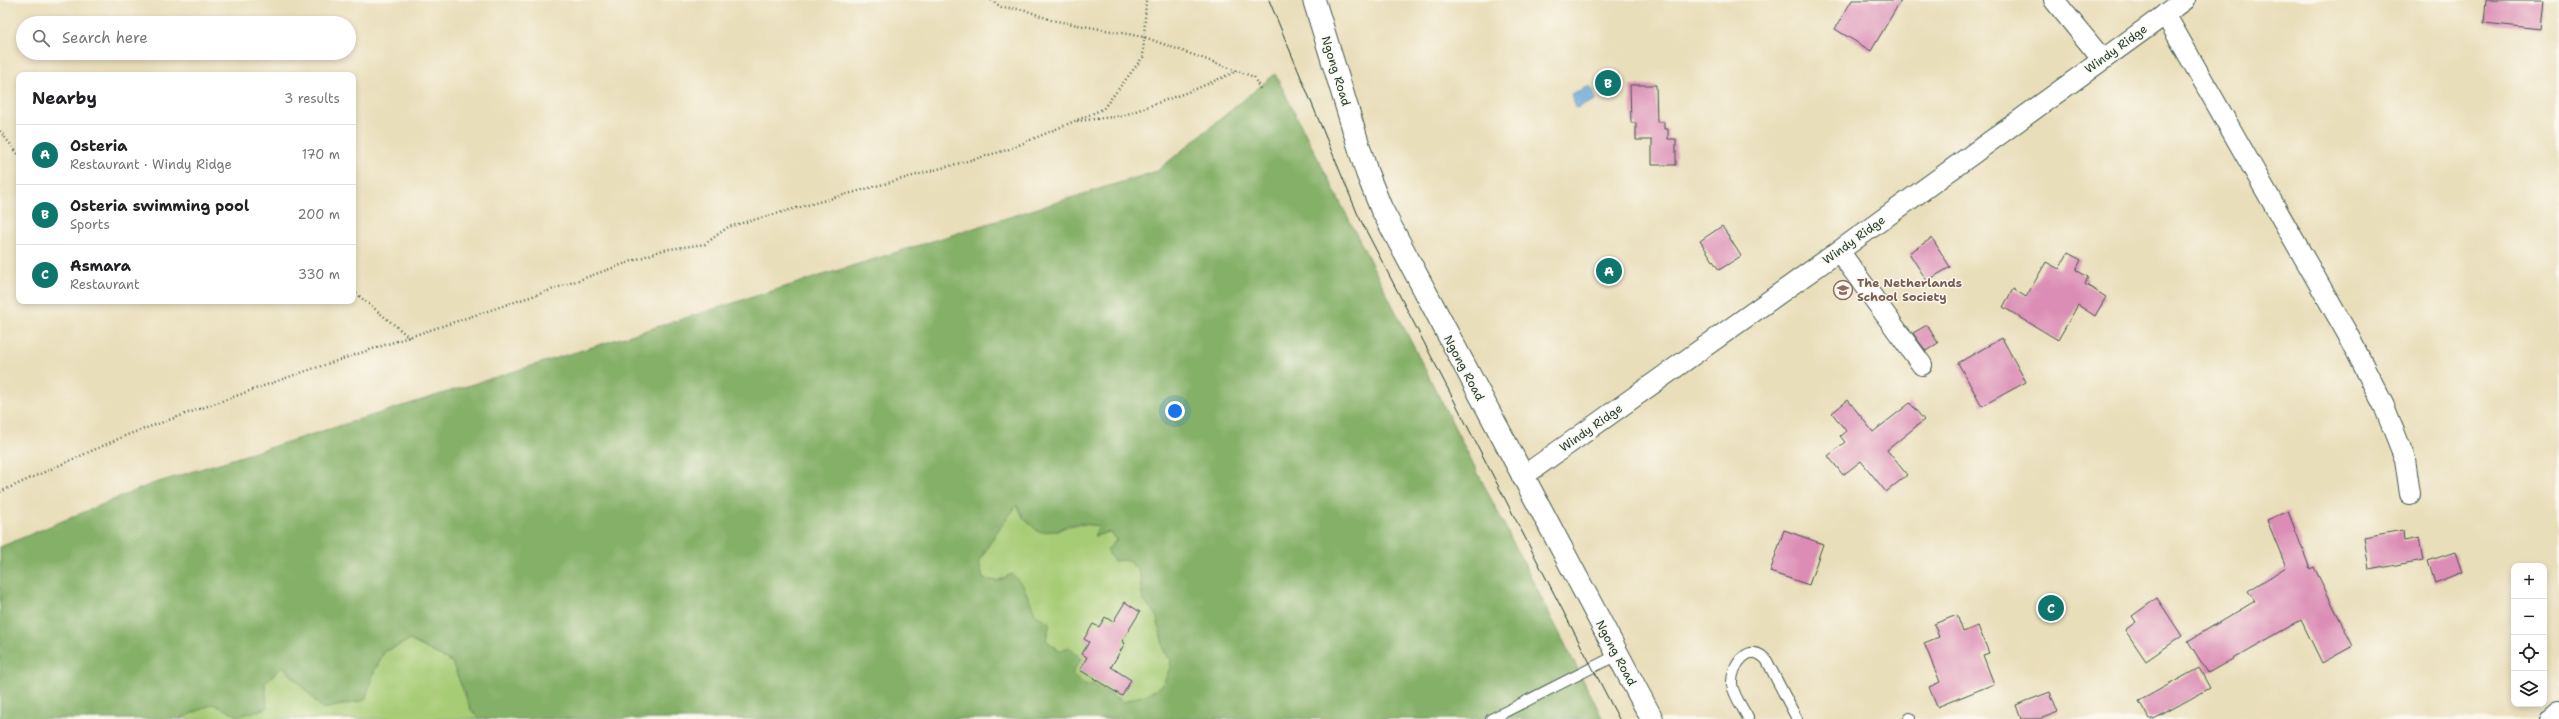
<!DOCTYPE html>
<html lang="en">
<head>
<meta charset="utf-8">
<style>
	:root { --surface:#fff; --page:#f2f2f2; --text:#202124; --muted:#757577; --line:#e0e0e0; --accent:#0f766e }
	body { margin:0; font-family:"Shantell Sans",sans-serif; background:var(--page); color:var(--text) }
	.controls { position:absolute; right:12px; bottom:12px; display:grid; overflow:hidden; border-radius:8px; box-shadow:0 2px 6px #0003 }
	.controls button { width:36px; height:36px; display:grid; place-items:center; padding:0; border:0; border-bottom:1px solid var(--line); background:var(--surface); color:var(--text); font:20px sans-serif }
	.you { position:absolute; left:1175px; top:411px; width:14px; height:14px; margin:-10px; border:3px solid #fff; border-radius:50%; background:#1a73e8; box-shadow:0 0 0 6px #1a73e833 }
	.badge { display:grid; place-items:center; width:26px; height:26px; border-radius:50%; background:var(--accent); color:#fff; font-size:13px; font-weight:700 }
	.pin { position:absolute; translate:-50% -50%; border:2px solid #fff; box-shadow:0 1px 4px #0006 }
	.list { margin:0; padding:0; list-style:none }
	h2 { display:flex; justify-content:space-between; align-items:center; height:52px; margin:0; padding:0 16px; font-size:17px }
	h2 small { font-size:13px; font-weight:400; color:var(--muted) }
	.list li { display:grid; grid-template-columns:26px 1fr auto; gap:12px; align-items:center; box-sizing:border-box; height:60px; padding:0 16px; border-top:1px solid var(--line) }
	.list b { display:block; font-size:15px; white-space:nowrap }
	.list p { margin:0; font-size:13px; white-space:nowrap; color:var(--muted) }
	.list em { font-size:13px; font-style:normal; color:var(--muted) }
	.icon { flex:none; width:22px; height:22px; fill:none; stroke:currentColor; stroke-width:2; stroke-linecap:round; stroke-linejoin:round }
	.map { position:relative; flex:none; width:2559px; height:719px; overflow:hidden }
	.search { position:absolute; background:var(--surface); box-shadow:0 2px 6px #0003; left:16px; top:16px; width:340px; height:44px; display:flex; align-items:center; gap:10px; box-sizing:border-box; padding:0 14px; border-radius:22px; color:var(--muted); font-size:15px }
	.panel { position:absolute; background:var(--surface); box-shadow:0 2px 6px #0003; left:16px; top:72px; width:340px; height:232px; border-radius:8px }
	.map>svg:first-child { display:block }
</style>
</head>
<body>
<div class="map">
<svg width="2559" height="719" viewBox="0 0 2559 719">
	<rect width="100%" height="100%" fill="#fbf7ec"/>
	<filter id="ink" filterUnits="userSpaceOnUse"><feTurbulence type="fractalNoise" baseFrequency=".025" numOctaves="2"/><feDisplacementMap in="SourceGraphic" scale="8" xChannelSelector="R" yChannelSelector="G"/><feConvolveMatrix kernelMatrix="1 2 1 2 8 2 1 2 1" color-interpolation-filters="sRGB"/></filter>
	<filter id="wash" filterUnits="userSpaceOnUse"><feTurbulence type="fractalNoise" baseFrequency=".012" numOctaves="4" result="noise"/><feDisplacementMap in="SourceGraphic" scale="16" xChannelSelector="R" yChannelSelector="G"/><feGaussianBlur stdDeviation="0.9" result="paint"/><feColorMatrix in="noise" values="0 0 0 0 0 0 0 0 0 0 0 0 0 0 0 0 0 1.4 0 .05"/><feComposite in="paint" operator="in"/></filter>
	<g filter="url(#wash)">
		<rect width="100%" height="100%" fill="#e9deba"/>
		<path fill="#a7cc76" stroke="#638455" d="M1018,504L1057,531C1072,523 1083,524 1100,526L1095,536L1109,532L1117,539L1127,560L1139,571L1143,600L1156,614L1165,653L1171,660C1166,694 1151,691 1124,702L1092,684L1087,686L1072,674L1059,651L1046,640L1029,599L1023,586L1012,574L998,581L983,579L979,562L999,528Z
			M410,640L452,662L471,710L480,719H179L213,704L239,716L265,682L283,666L323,709L365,700L374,672L384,652Z"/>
		<path fill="#85b067" stroke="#52764e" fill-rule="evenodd" d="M1275,74L1603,719H480L471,710L452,662L410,640L384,652L374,672L365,700L323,709L283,666L265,683L267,708L239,716L213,704L179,719H0V547L149,485L1157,171ZM1017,505L1024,519L1039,532L1057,531L1067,525L1079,523L1099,526L1094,536L1109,532L1117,539L1107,550L1114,561L1127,560L1139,571L1143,600L1156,614L1165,653L1171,660C1166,694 1151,691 1124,702L1092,684L1087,686L1072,674L1081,659L1069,647L1059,651L1046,640L1050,623L1036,615L1023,586L1012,574L998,581L983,579L979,562L988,544Z"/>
		<path fill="#64a4d7" stroke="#427086" d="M1590,86L1596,100L1576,108L1571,94Z"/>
		<g id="blocks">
			<path fill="#dc8db5" d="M1852,0H1901L1871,51L1835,29Z
				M2486,0H2544L2541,29L2484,23Z
				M1630,85H1656L1657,122H1664V129H1668V139H1676V165H1652V140H1636V123H1631Z
				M1722,226L1741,256L1719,270L1700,241Z
				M1932,238L1950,267L1927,281L1909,253Z
				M2068,253L2081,260L2076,270L2088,277L2085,284L2106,297L2095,316L2078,305L2058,340L2003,307L2013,289L2026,297L2046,262L2059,269Z
				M1927,325L1938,343L1926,351L1913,333Z
				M2002,338L2026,382L1982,406L1958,363Z
				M1848,400L1873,432L1910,403L1924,420L1887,450L1907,475L1886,492L1861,461L1843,475L1828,456L1845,442L1840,436L1846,431L1832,413Z
				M2288,511L2310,569L2314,567L2353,646L2322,663L2301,620L2208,673L2188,641L2255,601L2248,591L2286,567L2267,520Z
				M1784,530L1823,544L1809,585L1770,572Z
				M2403,530L2404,541L2419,538L2423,560L2369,570L2364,537Z
				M2455,552L2462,572L2435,583L2428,561Z
				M2157,598L2182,636L2146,661L2125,630L2136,622L2132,616Z
				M1125,602L1140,612L1122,641L1125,643L1111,667L1131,680L1122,696L1080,670L1087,657L1082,654L1089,642L1084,639L1093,624L1099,627L1105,617L1113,622Z
				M1957,615L1963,632L1978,626L1989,653L1983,655L1994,684L1937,707L1929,687L1940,682L1924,643L1939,637L1934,624Z
				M2199,668L2210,688L2154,719H2149L2139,701Z
				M2050,692L2058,712L2040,719H2021L2016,705Z"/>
		</g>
	</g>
	<g filter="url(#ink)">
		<use href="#blocks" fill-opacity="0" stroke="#3d5548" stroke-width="1"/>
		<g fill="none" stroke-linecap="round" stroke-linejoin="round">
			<g stroke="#3d5548" stroke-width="12">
				<path id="lane" d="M1748,718C1743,708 1733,695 1732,684C1731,664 1751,640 1767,661L1797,719
					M1491,719L1617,655
					M1909,719L1910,718"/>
			</g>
			<g stroke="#3d5548" stroke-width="22">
				<path id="street" d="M2054,0L2102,59
					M2165,14L2347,333L2384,406L2405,459L2410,494
					M1839,251L1922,365
					M1522,477L1839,251L2185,0
					M2550,719L2559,711"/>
			</g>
			<g stroke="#3d5548" stroke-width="24">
				<path id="secondary" d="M1314,0L1367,173L1381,208L1652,719"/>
			</g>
			<path stroke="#3d5548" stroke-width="2.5" stroke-dasharray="1 3" stroke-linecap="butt" d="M991,0L1001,7L1025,10L1051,20L1144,37L1254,77L1261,91
				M1077,121L1122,116L1196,89L1237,71
				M0,131L19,155
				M353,291L409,337
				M0,492L127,435L297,374L548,291L663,250L705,244L728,227L1007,150L1103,109L1143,57L1146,0"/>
			<use href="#lane" stroke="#fff" stroke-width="10"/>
			<use href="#street" stroke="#fff" stroke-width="20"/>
			<use href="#secondary" stroke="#fff" stroke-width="22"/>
			<path stroke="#1f3d34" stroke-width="1" d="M1269,0L1358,215L1619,719"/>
		</g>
	</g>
	<defs>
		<g id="school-ring" transform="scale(1)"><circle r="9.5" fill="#fbf7ec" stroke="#8d6e63" stroke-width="1.5"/><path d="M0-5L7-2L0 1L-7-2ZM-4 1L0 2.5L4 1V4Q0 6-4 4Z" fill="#8d6e63"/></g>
	</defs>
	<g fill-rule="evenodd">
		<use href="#school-ring" x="1843" y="290"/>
	</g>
	<g text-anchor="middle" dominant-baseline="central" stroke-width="3" stroke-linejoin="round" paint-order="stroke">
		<g font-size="12" fill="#1f3d34" stroke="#fbf7ec">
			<text transform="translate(2116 49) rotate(-36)">Windy Ridge</text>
			<text transform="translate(1336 71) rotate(73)">Ngong Road</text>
			<text transform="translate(1854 240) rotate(-36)">Windy Ridge</text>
			<text transform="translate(1464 368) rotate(62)">Ngong Road</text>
			<text transform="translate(1591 428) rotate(-35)">Windy Ridge</text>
			<text transform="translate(1616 653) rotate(62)">Ngong Road</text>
		</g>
		<g font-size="12" font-weight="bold" fill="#785e54" stroke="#fbf7ec" text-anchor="start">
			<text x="1857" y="283">The Netherlands<tspan x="1857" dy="14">School Society</tspan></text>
		</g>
	</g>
</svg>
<div class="controls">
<button>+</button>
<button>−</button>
<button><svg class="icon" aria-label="locate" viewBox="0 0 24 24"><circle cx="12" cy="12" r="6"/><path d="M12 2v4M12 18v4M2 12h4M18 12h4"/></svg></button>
<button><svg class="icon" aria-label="layers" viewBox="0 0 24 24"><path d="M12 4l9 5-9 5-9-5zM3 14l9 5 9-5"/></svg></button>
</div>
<div class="you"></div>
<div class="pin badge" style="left:1609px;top:271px">A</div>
<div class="pin badge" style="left:1608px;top:83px">B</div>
<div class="pin badge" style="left:2051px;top:608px">C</div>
<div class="search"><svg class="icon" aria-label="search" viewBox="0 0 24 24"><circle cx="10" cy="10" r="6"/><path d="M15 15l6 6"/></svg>Search here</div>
<section class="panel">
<h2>Nearby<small>3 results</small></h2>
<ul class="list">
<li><span class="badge">A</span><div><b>Osteria</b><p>Restaurant · Windy Ridge</p></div><em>170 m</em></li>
<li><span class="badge">B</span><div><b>Osteria swimming pool</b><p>Sports</p></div><em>200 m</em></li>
<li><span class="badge">C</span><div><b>Asmara</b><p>Restaurant</p></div><em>330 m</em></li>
</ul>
</section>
</div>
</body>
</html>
